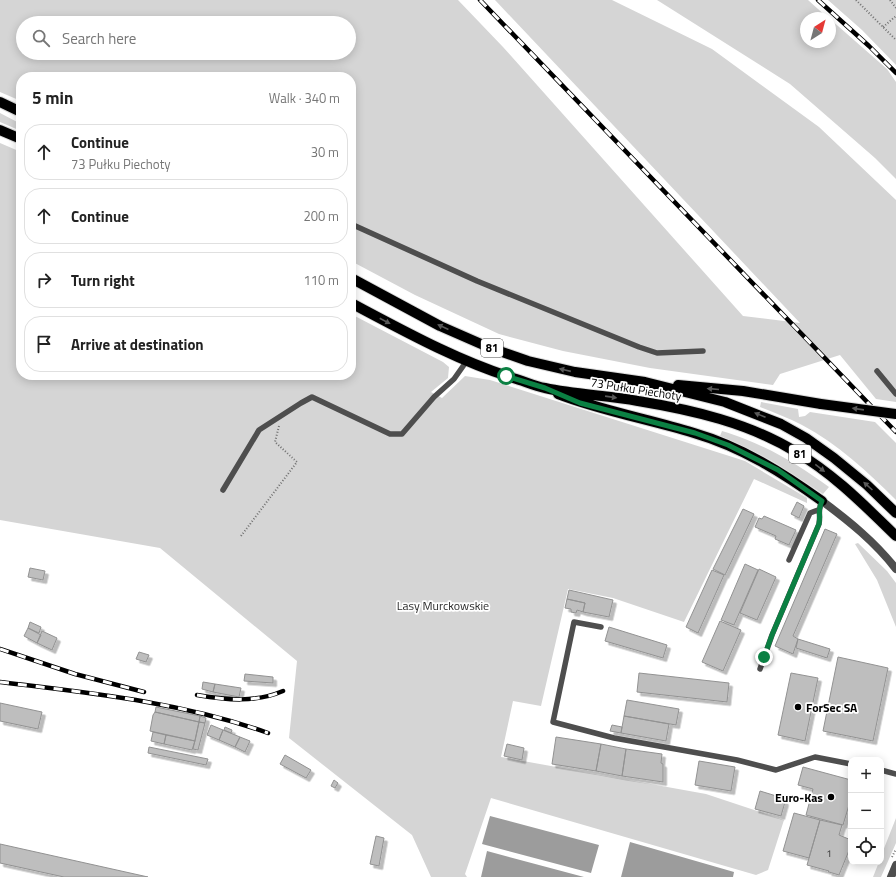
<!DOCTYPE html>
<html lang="en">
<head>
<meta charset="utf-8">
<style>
	:root { --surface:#fff; --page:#f2f2f2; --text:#222; --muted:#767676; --line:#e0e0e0 }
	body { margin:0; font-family:"Titillium Web",sans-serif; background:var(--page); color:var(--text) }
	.controls { position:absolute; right:12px; bottom:12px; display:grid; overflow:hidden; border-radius:8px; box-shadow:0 2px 10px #0003 }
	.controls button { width:36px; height:36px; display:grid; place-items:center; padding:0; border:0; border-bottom:1px solid var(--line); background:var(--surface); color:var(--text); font:20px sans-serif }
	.compass { position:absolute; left:800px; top:12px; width:36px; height:36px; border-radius:50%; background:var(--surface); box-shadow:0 2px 10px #0003; rotate:36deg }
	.stop { position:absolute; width:12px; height:12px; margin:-9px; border:3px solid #0b8043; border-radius:50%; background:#fff }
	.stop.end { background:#0b8043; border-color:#fff; box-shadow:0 1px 4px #0008 }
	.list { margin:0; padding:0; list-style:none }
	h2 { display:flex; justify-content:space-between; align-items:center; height:52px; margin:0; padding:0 16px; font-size:17px }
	h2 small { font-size:13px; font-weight:400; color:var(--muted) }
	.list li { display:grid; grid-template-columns:26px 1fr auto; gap:12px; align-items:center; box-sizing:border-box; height:56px; margin:0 8px 8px; padding:0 8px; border:1px solid var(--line); border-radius:16px }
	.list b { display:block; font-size:15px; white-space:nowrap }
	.list p { margin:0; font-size:13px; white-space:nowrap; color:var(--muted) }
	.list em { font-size:13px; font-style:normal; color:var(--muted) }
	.icon { flex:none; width:22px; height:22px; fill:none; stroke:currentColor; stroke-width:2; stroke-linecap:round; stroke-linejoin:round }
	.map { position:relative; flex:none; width:896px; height:877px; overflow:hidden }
	.search { position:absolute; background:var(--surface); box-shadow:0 2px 10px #0003; left:16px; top:16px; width:340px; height:44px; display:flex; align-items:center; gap:10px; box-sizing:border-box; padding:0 14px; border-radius:22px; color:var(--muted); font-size:15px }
	.panel { position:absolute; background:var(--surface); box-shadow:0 2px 10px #0003; left:16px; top:72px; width:340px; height:308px; border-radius:16px }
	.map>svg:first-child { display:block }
</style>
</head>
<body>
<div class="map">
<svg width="896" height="877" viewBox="0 0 896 877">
	<defs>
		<filter id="shadow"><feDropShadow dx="3.5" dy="3.5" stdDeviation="0" flood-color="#0004"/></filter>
	</defs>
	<rect width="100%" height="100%" fill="#fff"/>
	<path fill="#d5d5d5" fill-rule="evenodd" d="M0,0H458L503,47L743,316L800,323L495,0H612L712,49L819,127L896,200V402L876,399L840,355L780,374L773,385L650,368L563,351L499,334L415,295L351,261V77H21V101L0,92ZM23,23H349V53H23Z
		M657,0H808L828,18H806V42H830V19L887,69L896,82V179L875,158L790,84Z
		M828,0H896V65L862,30Z
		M0,113L21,124V131L0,122Z
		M0,143L21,152V375H351V314L443,362L449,367L448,378L431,392L442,398L465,376L490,380L745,461L807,498V503L754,479L684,622L613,598L568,589L541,706L513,701L501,757L706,794L784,820L768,870L756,875L491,798L465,874L467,877H431L412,835L289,738L297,661L160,548L0,520Z
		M761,402L798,409L799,417L805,416L810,412L875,422L896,443V500C868,472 838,444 802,425C789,418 774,413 760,407Z
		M722,431C730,433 737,436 745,439C776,451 803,468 829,487L823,494L772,461L746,448L720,436Z
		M858,543L887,571L896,583V627L877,580L855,544Z
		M896,818V843L881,877H873L879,862H881V856Z"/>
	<path fill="#9c9c9c" d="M490,816L599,845L591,873L482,844Z
		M630,842L734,872L733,877H621Z
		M487,851L584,877H481Z"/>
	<path fill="#bebebe" stroke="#929292" filter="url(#shadow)" d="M797,502L804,506L799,518L791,514Z
		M743,509L754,514L725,575L713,569Z
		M764,516L796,530L789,545L775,539L776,536L755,527L759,518L762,519Z
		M825,529L837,534L793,636L798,639L793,654L775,646Z
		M745,564L758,570L734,625L721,620Z
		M30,568L45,571L43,580L28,577Z
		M759,569L776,577L757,620L740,613Z
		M712,570L724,575L698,633L686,627Z
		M569,590L613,600L609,617L583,612L585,603L567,599Z
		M567,599L585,603L583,612L577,610L576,613L571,612V609L565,608Z
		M720,621L741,630L723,671L702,662Z
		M30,622L41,627L39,633L28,628Z
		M609,627L667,645L663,658L605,641Z
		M28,628L41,635L37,643L24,636Z
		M42,631L57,638L52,650L37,643Z
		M798,639L830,649L827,658L796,648Z
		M139,652L149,655L146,662L136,659Z
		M838,657L888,668L873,741L823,731Z
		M639,673L729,683L727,702L637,692Z
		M791,673L818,678L805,741L778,735Z
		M245,674L273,677V683L244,681Z
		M203,682L215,684L213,692L202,689Z
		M215,684L241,688L239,697L213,692Z
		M627,700L679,709L676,725L624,716Z
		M0,703L42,712L38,729L0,721Z
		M156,707L200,716L199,722L155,712Z
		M155,712L199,722L195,741L150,731L153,715Z
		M200,716L206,718L205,723L199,722Z
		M624,716L669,724L666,741L621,733Z
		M199,722L205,723L198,750L193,749Z
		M211,725L223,730L219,740L207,735Z
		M612,725L622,727L621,733L610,731Z
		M225,727L232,730L231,733L224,730Z
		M223,730L240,737L235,747L219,740Z
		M153,732L166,735L164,744L151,741Z
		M166,735L195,741L192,750L164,744Z
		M240,737L250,741L245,752L235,747Z
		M556,737L601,744L596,771L552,764Z
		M507,744L524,748L522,760L504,756Z
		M601,744L626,749L622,776L596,771Z
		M149,747L208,759L206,765L148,753Z
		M626,749L662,754L661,763L663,764V782L622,776Z
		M285,755L311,770L306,778L280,764Z
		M699,761L735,767L731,791L695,785Z
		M803,767L851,780V806L849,805L843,825L806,815L813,789L798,785Z
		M334,780L338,783L335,788L331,786Z
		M760,791L783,798L785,802L781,816L755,809Z
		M794,813L820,820L809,858L783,851Z
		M820,820L842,825L839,835L851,840L850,848L839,875L829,872H828L829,871L807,865Z
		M376,836L384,838L379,866L370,864Z
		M0,844L148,877H64L0,863Z"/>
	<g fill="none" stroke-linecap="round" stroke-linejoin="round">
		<g stroke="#dbdbdb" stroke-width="12">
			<path id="primary" d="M0,102L21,112
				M0,130L21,139
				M351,278L440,326L488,347L528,361L575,372L645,382L725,402L781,424L806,438L834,458L867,485L896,513
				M351,303C404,331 456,360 513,378C524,381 534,386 545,388C576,395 608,395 638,401C693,410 749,423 796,452C834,474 865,506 896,536
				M678,385L743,391L821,404
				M558,394C602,411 649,419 694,433C742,447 783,473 822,501"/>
		</g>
		<path stroke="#707070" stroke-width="2" stroke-dasharray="1 2" stroke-linecap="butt" d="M856,0L896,40
			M890,0L896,8
			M883,27L896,16
			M241,536L297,462L275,442L279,426
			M892,857L896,849"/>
		<path stroke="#4e4e4e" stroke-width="5.5" d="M351,224L477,281L639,347L657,353L703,351
			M877,371L896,394
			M223,490L259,430L301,403L312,397L390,434H402L434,397L454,379L466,362
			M789,560L810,513L818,510
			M601,627L574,622L553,722L614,738L737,760L776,770L815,757L851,764
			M760,669L772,635L819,524C821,513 817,512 822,501
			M881,770L896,774"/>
		<path stroke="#4e4e4e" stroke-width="8" d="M822,501C849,521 875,542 896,569
			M891,877L896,865"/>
		<use href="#primary" stroke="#000" stroke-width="10"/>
		<g stroke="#000" stroke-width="4.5">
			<path id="rail" d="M480,0L896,432
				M818,0L869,46L896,73
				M0,649L75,674L144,692
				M0,682C90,693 181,702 268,733
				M197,695C227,700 255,703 283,691"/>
		</g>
		<use href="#rail" stroke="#fff" stroke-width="3" stroke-dasharray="9" stroke-linecap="butt"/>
		<g stroke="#dbdbdb" stroke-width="12" stroke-linecap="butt">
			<path id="primary-bridge" d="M821,404L896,414"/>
		</g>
		<use href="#primary-bridge" stroke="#000" stroke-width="10"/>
	</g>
	<defs><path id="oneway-solid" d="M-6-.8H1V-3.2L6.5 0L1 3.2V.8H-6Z"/></defs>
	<g fill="#595959">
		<use href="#oneway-solid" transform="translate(385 321) rotate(28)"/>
		<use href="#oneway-solid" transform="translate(443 327) rotate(-155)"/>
		<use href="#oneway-solid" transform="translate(565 370) rotate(-167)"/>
		<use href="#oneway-solid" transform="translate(713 389) rotate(-175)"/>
		<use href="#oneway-solid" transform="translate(611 397) rotate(8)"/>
		<use href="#oneway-solid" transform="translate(858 409) rotate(-172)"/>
		<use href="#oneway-solid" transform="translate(760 415) rotate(-158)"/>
		<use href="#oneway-solid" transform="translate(820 468) rotate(38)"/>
		<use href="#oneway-solid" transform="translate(868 486) rotate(-138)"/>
	</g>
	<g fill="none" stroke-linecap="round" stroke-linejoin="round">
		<path stroke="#0b8043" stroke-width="5" d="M506,376L545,388L580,403L695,433L728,445L778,470L822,501C817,512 821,513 819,524L772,635L764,657"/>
	</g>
	<g fill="#000" stroke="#fff" stroke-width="1.5">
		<circle cx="798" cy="707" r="4"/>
		<circle cx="831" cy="797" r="4"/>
	</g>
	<g text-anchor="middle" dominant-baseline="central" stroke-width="3.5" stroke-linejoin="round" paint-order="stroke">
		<g font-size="10" fill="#303030">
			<text x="829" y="853">1</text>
		</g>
		<g fill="#fff" stroke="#4c4c4c" stroke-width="1">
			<rect x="481" y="339" width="22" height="18" rx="3"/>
			<rect x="789" y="445" width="22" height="18" rx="3"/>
		</g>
		<g font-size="11" font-weight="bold" fill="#000">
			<text x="492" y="348">81</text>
			<text x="800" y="454">81</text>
		</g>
		<g font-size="12" fill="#000" stroke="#fff">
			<text transform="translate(636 389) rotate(9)">73 Pułku Piechoty</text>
		</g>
		<g font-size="12" fill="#2c2c2c" stroke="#fff">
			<text x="443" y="605">Lasy Murckowskie</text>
		</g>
		<g font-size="12" font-weight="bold" fill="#000" stroke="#fff" text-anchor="start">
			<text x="806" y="707">ForSec SA</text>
			<text x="823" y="797" text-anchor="end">Euro-Kas</text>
		</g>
	</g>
</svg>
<div class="controls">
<button>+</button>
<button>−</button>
<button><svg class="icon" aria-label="locate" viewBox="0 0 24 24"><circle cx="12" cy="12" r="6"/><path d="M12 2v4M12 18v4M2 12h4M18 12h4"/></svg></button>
</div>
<svg class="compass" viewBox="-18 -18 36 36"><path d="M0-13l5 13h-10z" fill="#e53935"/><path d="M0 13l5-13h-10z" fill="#767676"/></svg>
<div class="stop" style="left:506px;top:376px"></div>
<div class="stop end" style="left:764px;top:657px"></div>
<div class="search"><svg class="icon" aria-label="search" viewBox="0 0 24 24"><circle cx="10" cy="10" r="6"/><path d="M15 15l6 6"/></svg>Search here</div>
<section class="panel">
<h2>5 min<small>Walk · 340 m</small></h2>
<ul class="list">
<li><svg class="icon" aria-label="ahead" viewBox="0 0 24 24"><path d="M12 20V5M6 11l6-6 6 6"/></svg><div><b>Continue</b><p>73 Pułku Piechoty</p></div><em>30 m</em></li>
<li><svg class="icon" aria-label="ahead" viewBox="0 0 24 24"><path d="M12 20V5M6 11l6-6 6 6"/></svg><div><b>Continue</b></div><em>200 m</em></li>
<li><svg class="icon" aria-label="right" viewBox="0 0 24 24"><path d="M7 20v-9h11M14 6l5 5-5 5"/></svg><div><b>Turn right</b></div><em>110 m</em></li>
<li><svg class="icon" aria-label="arrive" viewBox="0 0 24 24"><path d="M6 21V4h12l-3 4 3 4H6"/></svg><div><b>Arrive at destination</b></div></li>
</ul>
</section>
</div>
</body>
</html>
